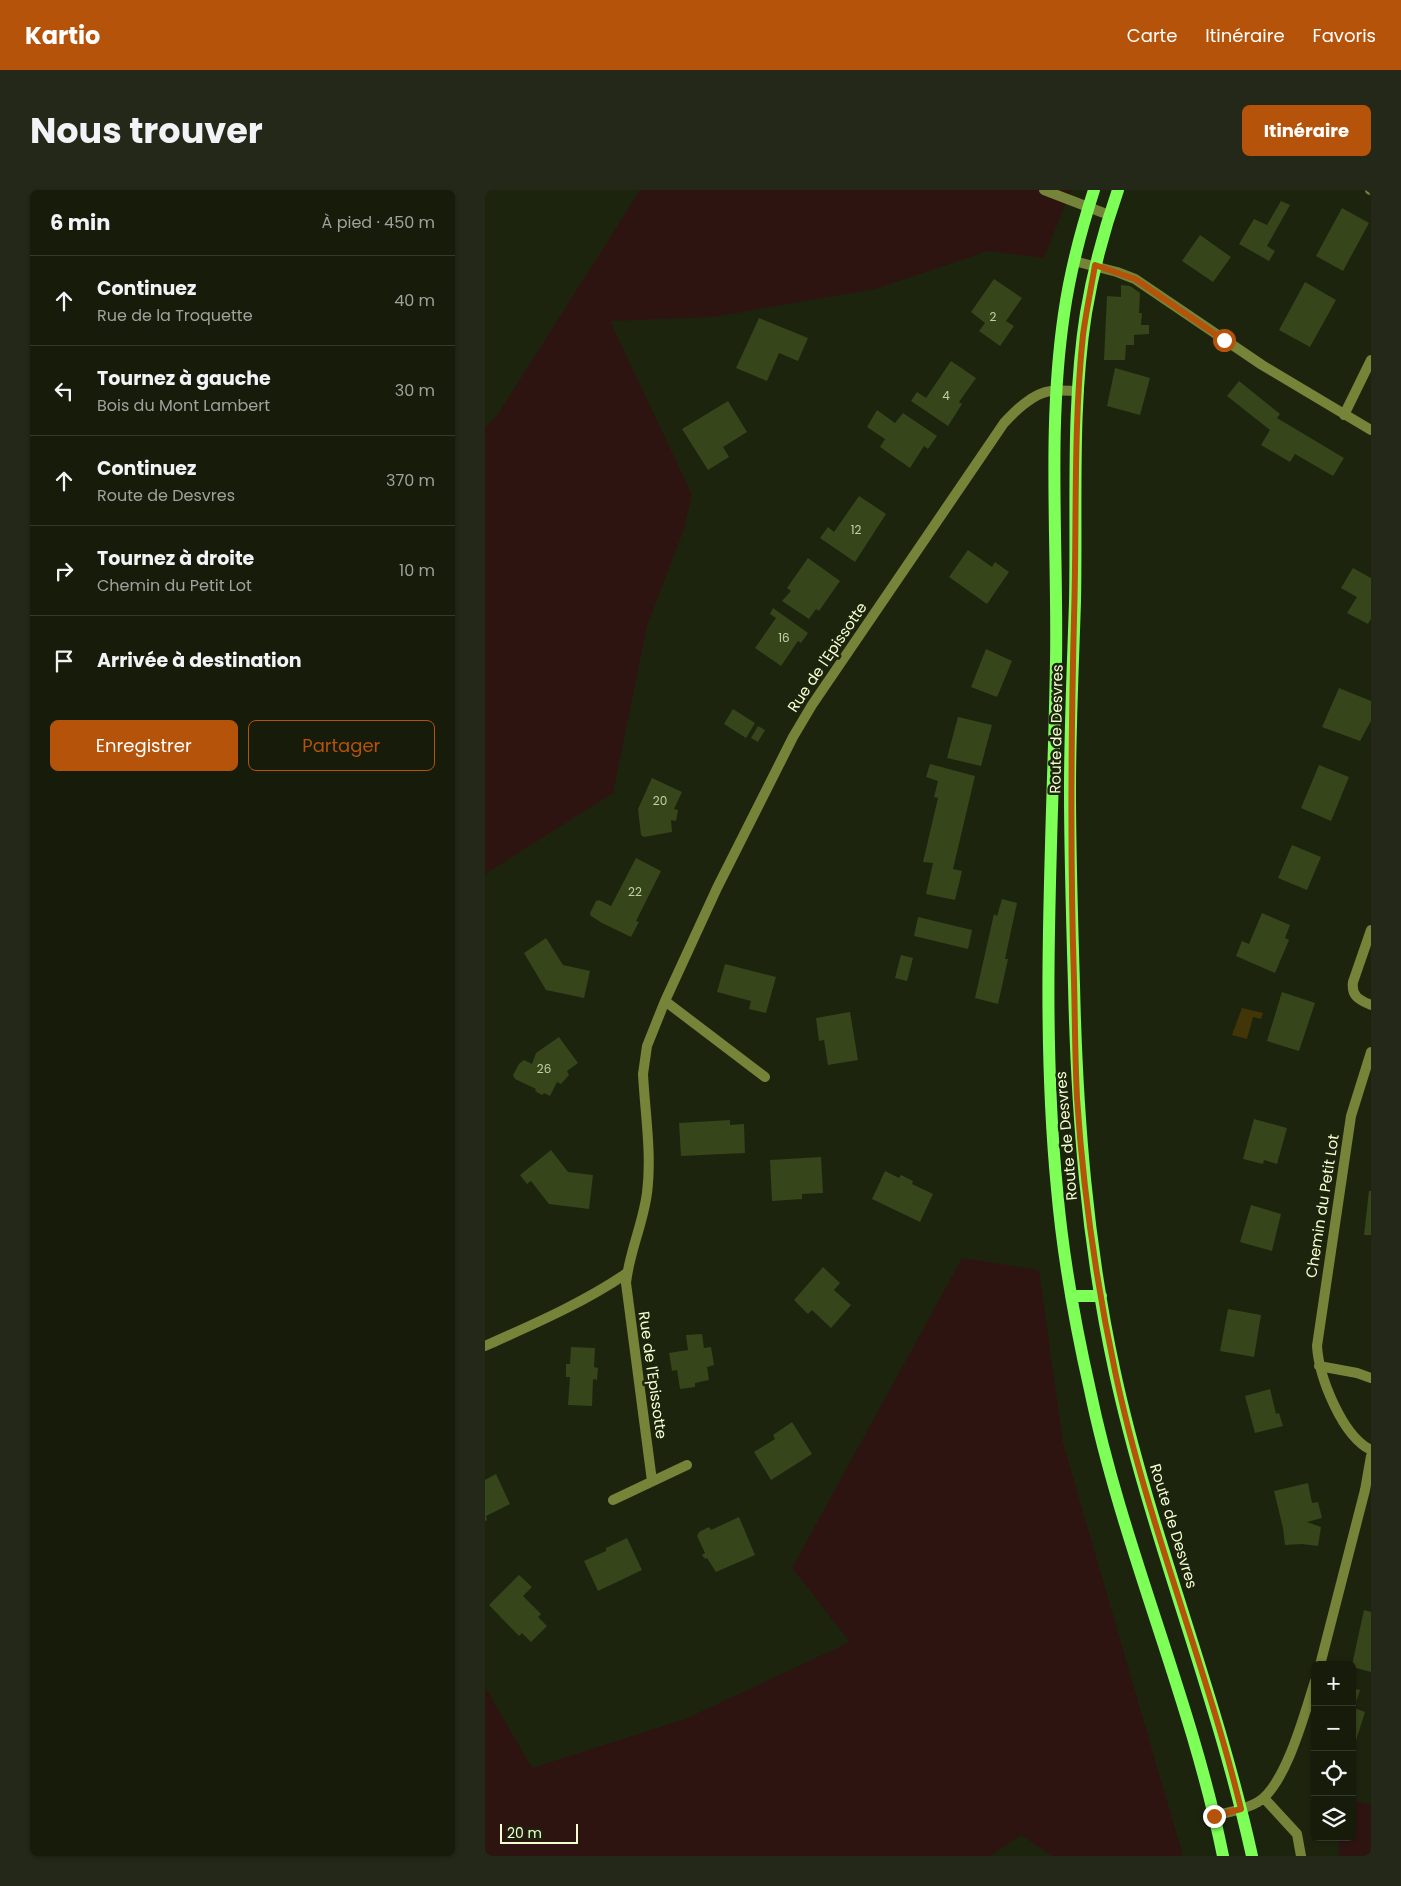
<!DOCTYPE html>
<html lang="fr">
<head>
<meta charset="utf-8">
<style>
	:root { --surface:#161b0a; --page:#232818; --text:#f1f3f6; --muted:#9ea19c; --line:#35392b; --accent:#b45309 }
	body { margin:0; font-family:Poppins,sans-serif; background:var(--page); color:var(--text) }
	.controls { position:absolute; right:15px; bottom:15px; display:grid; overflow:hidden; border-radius:8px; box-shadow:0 1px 4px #0004 }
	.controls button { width:45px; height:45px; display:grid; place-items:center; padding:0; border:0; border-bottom:1px solid var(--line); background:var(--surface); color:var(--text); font:25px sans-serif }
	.scale { position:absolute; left:15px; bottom:12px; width:78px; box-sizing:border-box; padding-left:5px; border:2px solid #f3ffd1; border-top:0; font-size:14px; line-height:18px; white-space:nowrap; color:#f3ffd1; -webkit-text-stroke:4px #1d240e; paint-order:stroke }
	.stop { position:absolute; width:15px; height:15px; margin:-11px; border:4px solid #b45309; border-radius:50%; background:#fff }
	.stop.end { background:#b45309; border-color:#fff; box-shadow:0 1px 5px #0008 }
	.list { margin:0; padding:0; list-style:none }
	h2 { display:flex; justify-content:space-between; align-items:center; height:65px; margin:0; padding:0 20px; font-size:21px }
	h2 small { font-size:16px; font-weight:400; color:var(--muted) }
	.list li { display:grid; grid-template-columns:32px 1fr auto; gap:15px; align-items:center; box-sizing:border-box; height:90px; padding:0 20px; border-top:1px solid var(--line) }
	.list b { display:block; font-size:19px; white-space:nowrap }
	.list p { margin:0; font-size:16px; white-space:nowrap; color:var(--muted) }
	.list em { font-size:16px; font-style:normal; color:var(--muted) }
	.actions { display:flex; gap:10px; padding:15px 20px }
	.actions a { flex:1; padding:11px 0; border:1px solid var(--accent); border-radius:8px; text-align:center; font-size:18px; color:var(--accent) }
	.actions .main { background:var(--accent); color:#fff }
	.icon { flex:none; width:28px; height:28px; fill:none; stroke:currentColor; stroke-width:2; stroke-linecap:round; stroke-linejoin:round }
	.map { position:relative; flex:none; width:886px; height:1666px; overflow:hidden; border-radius:8px }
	header { display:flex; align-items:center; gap:30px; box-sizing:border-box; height:70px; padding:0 25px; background:var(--accent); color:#fff }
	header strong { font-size:24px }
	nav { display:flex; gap:28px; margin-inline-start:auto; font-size:18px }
	.intro { display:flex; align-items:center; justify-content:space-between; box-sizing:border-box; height:120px; padding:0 30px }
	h1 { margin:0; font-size:35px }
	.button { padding:12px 22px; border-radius:8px; background:var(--accent); color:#fff; font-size:18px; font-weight:700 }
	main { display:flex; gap:30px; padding:0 30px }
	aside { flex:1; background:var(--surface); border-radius:8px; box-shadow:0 1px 4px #0004 }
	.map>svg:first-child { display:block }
</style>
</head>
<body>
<header>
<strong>Kartio</strong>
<nav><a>Carte</a><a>Itinéraire</a><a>Favoris</a></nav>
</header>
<div class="intro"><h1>Nous trouver</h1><a class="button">Itinéraire</a></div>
<main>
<aside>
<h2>6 min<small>À pied · 450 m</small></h2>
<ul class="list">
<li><svg class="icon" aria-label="ahead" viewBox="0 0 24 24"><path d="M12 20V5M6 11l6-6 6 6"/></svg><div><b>Continuez</b><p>Rue de la Troquette</p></div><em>40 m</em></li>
<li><svg class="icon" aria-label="left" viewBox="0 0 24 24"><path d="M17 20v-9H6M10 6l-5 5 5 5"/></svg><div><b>Tournez à gauche</b><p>Bois du Mont Lambert</p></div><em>30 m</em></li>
<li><svg class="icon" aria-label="ahead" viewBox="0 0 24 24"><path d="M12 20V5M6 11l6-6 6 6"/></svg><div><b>Continuez</b><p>Route de Desvres</p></div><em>370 m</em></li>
<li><svg class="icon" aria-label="right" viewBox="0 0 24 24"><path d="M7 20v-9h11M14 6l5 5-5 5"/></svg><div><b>Tournez à droite</b><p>Chemin du Petit Lot</p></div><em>10 m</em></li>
<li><svg class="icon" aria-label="arrive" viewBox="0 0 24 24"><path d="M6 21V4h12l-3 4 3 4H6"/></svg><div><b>Arrivée à destination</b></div></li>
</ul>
<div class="actions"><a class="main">Enregistrer</a><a>Partager</a></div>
</aside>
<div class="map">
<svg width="886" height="1666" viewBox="0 0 886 1666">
	<rect width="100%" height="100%" fill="#1d240e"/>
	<path fill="#2e1411" d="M155,0H586L559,68L503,61L390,99L228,127L125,131L207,305L199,339L162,436L128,603L0,684V237L13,224Z
		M477,1068L554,1080L578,1253L698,1666H567L536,1645L506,1666H0V1497L47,1578L200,1529L365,1452L307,1378Z
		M867,1610L886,1615V1666H854V1647H867Z"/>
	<path fill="#423609" d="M757,818L778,823L776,829L768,827L762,849L747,845Z"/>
	<path fill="#36451a" d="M796,11L805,15L782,56L790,61L784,71L754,54L769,29L782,35Z
		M857,18L884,33L858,81L831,66Z
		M715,45L746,67L728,92L697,71Z
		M509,89L537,108L521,131L529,136L515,156L494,141L500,133L486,122Z
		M820,92L851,110L825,157L794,140Z
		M636,95L645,96L655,103L654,123H657L656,135H664V144L649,145V155H641L640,170H619L622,106L636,107Z
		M274,128L323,148L313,171L294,163L282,191L251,178Z
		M466,171L491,188L474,212L477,214L463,236L426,211L432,202L441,208Z
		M630,178L665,188L655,225L622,216Z
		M754,191L795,224L792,228L859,268L848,286L810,264L805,272L776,255L785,240L742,206Z
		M243,211L262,242L238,257L244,267L223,280L197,239Z
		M392,220L410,233L418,223L452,246L443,259L439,256L425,278L395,257L400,249L382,237Z
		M374,306L401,324L370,372L335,348L343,337L349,342Z
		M483,360L507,377L510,372L524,382L502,414L464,387Z
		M323,368L355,391L334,421L331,419L324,429L297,411L306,401L302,398Z
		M868,378L886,388V429L883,434L862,423L872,407L856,398Z
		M288,418L323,443L316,453L313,451L296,476L270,458L291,428L285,424Z
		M501,459L527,471L512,507L486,497Z
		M854,498L886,511V531L875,551L837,537Z
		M248,519L270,533L261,548L239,534Z
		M473,527L507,535L496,576L462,568Z
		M273,536L280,540L273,552L266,548Z
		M445,574L490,586L468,679L477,681L470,710L441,704L448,673L438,672L453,608L449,607L453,591L441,587Z
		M834,575L864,587L846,631L816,618Z
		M167,588L197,602L189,619L193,620L191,631L186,630L187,642L159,647L156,645L153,619Z
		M807,655L836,667L822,700L793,688Z
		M151,668L176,681L151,731L154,732L146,747L117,733L106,726L105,723L111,711L114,710L126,716Z
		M517,709L532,713L520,769H523L513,814L490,808L509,724L512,726Z
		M777,723L805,735L800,748L804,750L790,783L751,766L757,751L764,754Z
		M433,727L487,740L483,759L429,746Z
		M61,748L78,775L105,781L99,808L61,800L39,763Z
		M416,765L428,768L422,791L410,788Z
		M240,774L291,787L281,823L264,819L266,811L232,802Z
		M797,802L830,813L814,861L782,851Z
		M365,822L373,870L343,875L339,850L334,851L331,828Z
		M74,847L93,873L82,881L84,885L76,894L72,892L65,906L59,903L57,905L50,901L51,899L30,889L28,885L34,874L39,870L47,874L51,863Z
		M769,929L802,938L792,974L779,970L778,974L758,969Z
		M245,930V935L259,934L260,963L196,966L194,933Z
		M66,960L83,982L108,985L104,1019L64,1014L46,991L42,994L35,985Z
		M336,967L338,1003L317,1004V1009L287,1011L285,970Z
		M400,981L414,988L416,985L428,991L427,994L448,1004L435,1032L387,1009Z
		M884,1001H886V1045H879Z
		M766,1015L796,1024L787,1061L755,1052Z
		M338,1077L355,1093L349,1100L366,1115L346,1138L327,1120L323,1124L309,1110Z
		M743,1119L776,1125L769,1167L735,1161Z
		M217,1144L219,1158L226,1157L229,1175L222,1177L224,1190L210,1193V1197L195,1199L192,1180L187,1181L184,1163L203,1160L201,1145Z
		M86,1157L110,1158L109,1177L113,1178L112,1190L108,1189L107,1216L83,1215L85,1187H81V1174H85Z
		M785,1199L791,1224L794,1223L798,1236L770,1243L760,1206Z
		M307,1232L327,1264L286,1290L269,1262L290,1249L288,1245Z
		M11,1284L25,1314L1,1326L2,1330L0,1331V1290Z
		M823,1293L827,1313L833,1312L837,1328L822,1332L836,1337L833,1356L817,1354L800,1355L798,1338L789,1301Z
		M254,1327L270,1365L231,1382L222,1368L220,1369L217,1365L220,1363L212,1346L214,1342L224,1337L226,1340Z
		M142,1348L157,1380L113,1401L99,1371L121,1361V1358Z
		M34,1385L47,1397L38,1406L56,1424L53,1427L62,1436L46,1452L37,1443L34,1446L4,1415Z
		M879,1420L886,1422V1482L867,1477V1475Z
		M867,1498L875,1500L869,1518L880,1522L868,1560Z"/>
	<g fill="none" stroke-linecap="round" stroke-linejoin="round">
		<path stroke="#758438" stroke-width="10" d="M885,0H886
			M0,1156C49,1134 98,1113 142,1083"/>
		<path stroke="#758438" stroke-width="10" d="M559,0L624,25
			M589,71L632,82L650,89L777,175L886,240
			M859,225L886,170
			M886,740L868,792C866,806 874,810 886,815
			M180,811L280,887
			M886,862L866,926L832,1156C834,1187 857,1246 886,1260
			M834,1176L872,1183L886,1188
			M167,1291L141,1093C144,1063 158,1034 162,1003C167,964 160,923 158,884L162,856L180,811L232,698L308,547L327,515L519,233C531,220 548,203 566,201C575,200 585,201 594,201
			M128,1310L202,1275
			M835,1475L880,1300L886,1266
			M779,1608L812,1644L816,1666
			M729,1626C743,1622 760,1620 773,1612C801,1595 820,1522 830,1491"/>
		<path stroke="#7dff58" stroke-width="12" d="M609,0C596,40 585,82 579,124C562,239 573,356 571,472C568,647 555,824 572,999C578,1067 590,1134 605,1200C638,1359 706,1508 738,1666
			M633,0C619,40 608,81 601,123C586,218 592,316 590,412C588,474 585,537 585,599C585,664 587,730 589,795C592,926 602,1055 630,1183C666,1347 731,1502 767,1666
			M586,1106H616"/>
	</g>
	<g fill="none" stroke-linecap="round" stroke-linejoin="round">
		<path stroke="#b45309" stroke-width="6" d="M729,1626L756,1619C720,1471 661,1330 630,1181C611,1091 598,999 592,908C590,869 590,829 589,790C585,669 586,549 589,428C592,334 588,239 598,145C601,122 606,99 610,75L650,89L739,150"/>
	</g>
	<g text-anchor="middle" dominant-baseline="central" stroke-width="5" stroke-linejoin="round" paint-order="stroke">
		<g font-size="12" fill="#c4d0a3">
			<text x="508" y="126">2</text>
			<text x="461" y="205">4</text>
			<text x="371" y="339">12</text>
			<text x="299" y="447">16</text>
			<text x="175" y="610">20</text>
			<text x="150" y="701">22</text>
			<text x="59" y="878">26</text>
		</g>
		<g font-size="15" fill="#f3ffd1" stroke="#1d240e">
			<text transform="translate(342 467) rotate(-56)">Rue de l'Epissotte</text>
			<text transform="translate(571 539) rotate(-89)">Route de Desvres</text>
			<text transform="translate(581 946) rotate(-95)">Route de Desvres</text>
			<text transform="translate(837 1016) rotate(-81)">Chemin du Petit Lot</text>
			<text transform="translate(168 1185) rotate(82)">Rue de l'Epissotte</text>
			<text transform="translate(689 1336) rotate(73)">Route de Desvres</text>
		</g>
	</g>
</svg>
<div class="controls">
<button>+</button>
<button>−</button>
<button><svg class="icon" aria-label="locate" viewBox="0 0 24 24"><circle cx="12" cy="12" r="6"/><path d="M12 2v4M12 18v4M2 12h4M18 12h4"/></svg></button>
<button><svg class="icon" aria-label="layers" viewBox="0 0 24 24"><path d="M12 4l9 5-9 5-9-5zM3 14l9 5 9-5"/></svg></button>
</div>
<div class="scale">20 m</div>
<div class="stop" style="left:739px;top:150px"></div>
<div class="stop end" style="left:729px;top:1626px"></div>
</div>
</main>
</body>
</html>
